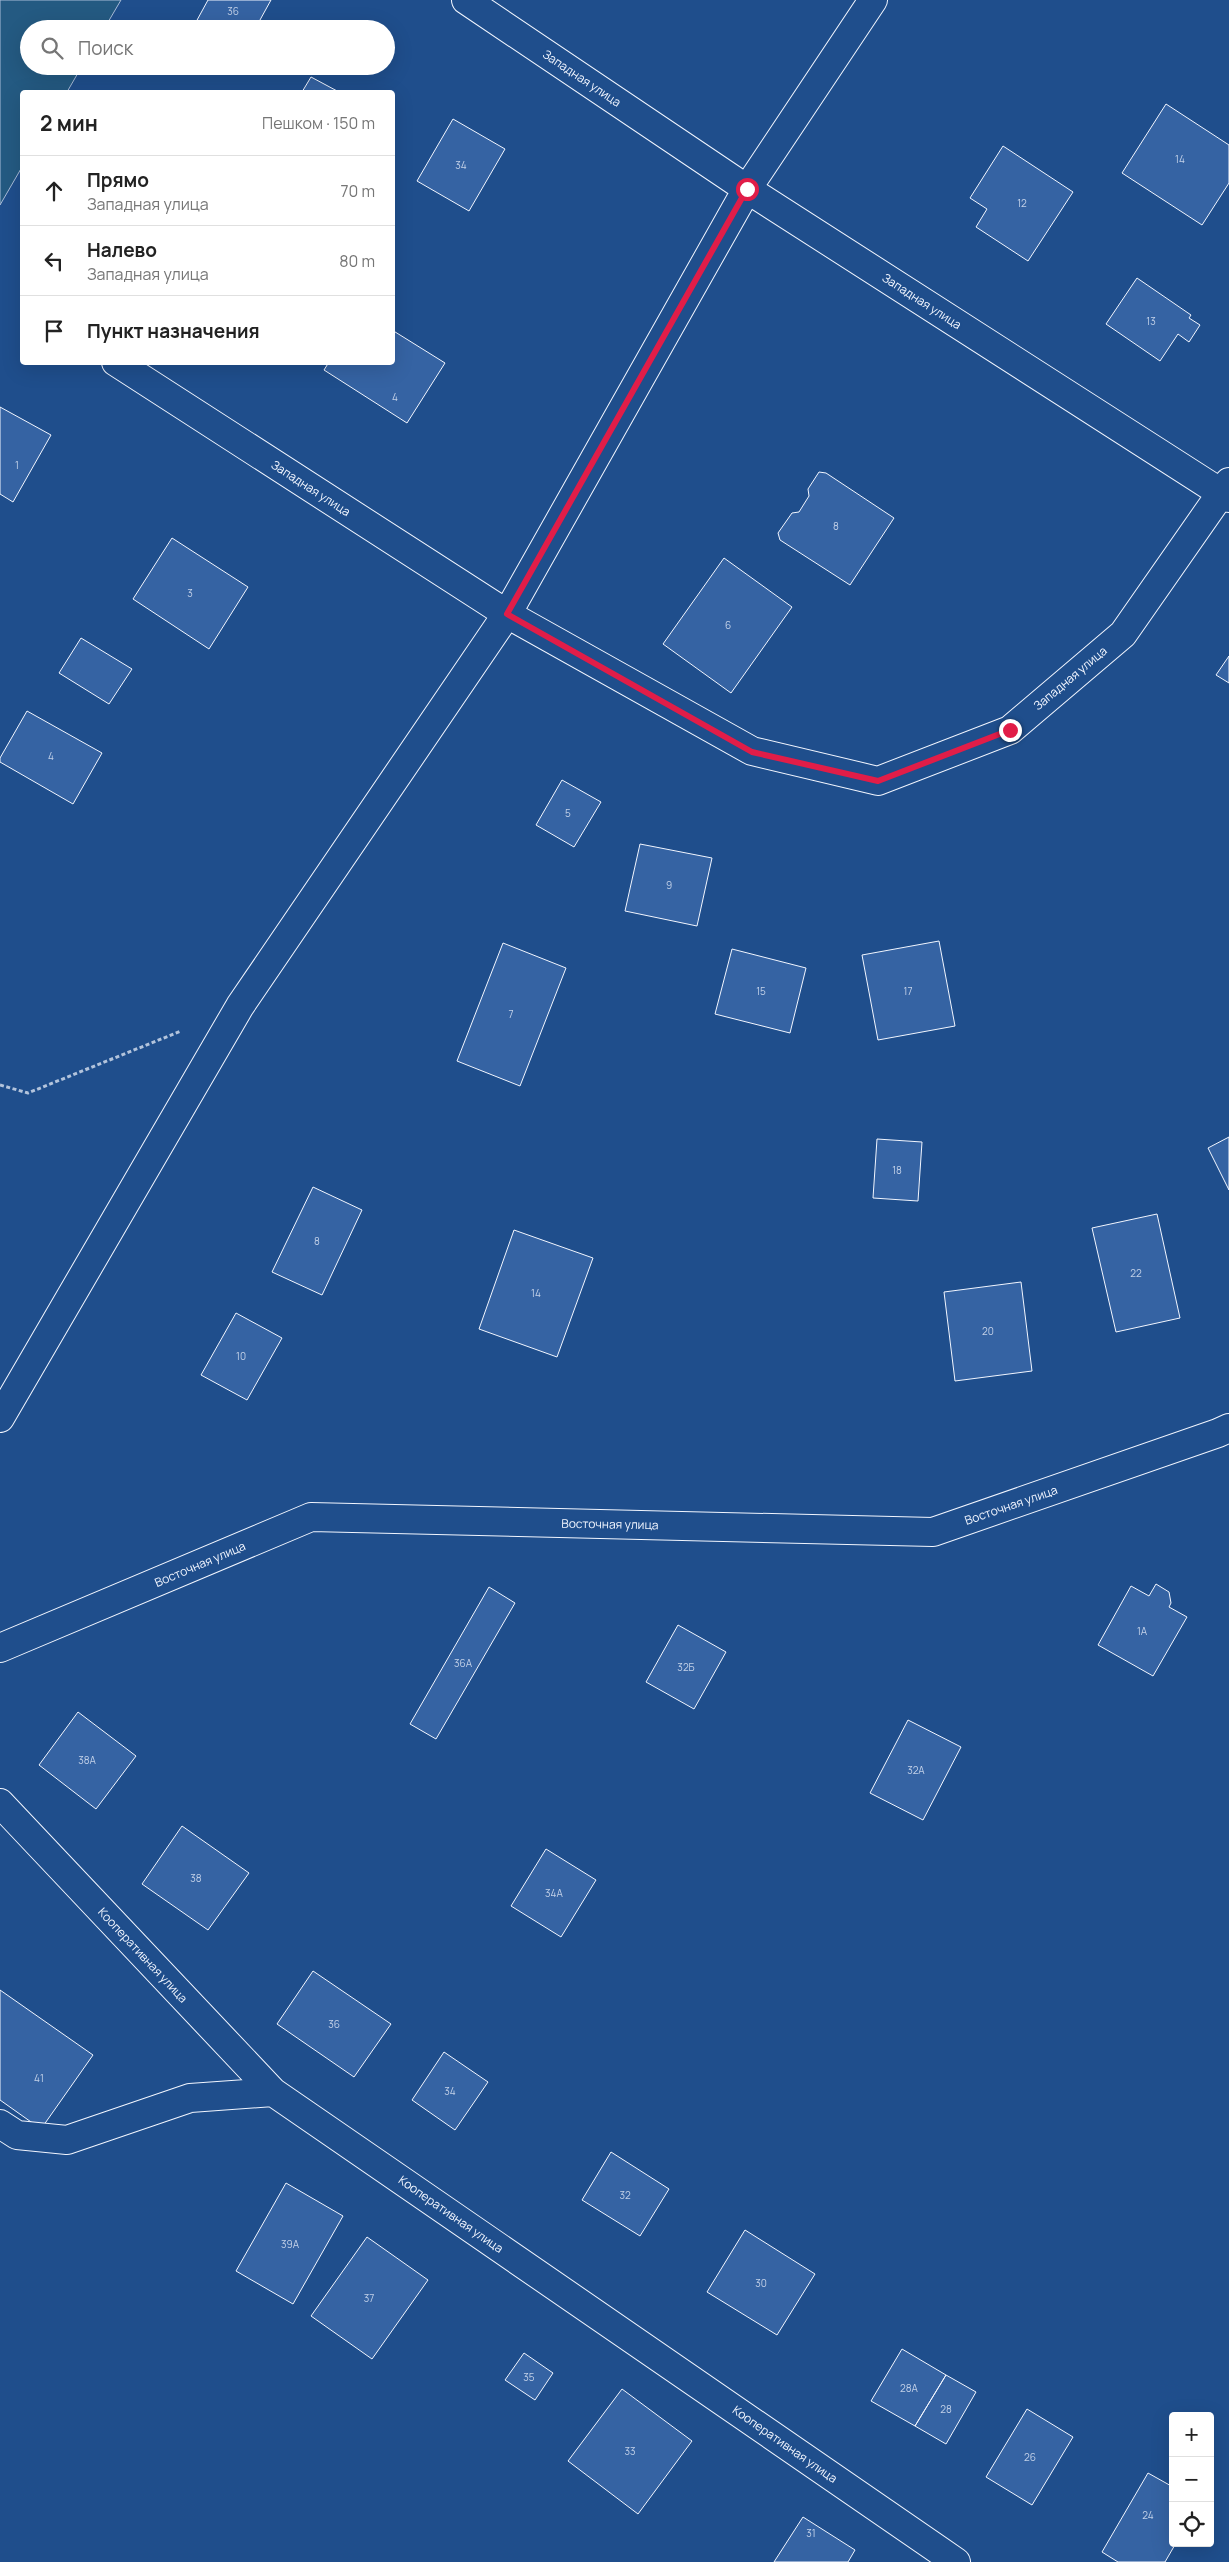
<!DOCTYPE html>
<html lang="ru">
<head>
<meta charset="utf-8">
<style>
	:root { --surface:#fff; --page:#f6f6f6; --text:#222; --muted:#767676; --line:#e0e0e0 }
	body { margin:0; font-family:Manrope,sans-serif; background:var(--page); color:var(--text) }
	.controls { position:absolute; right:15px; bottom:15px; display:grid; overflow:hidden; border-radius:5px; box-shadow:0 5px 20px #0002 }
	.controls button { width:45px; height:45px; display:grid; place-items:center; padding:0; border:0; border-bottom:1px solid var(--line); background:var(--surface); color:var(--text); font:25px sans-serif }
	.stop { position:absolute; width:15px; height:15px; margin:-11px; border:4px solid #e11d48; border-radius:50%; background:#fff }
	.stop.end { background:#e11d48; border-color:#fff; box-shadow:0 1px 5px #0008 }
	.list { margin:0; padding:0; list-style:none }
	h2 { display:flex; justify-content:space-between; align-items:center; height:65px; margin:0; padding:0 20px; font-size:21px }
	h2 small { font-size:16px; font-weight:400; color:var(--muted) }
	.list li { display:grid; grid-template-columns:32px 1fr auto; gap:15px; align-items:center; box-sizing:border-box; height:70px; padding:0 20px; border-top:1px solid var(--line) }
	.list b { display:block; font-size:19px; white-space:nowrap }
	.list p { margin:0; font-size:16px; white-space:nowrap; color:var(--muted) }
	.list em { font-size:16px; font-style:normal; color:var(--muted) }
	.icon { flex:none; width:28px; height:28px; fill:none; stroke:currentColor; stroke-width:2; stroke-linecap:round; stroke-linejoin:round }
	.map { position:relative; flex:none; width:1229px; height:2562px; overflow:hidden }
	.search { position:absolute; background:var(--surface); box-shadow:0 5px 20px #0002; left:20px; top:20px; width:375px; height:55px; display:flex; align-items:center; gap:12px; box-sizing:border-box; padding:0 18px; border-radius:28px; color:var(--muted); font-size:19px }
	.panel { position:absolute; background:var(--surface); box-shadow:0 5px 20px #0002; left:20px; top:90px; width:375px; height:275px; border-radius:5px }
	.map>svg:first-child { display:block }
</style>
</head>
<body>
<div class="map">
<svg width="1229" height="2562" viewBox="0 0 1229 2562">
	<rect width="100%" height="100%" fill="#1f4e8c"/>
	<path fill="#245a82" stroke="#a8bbd7" d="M0,0H121L104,29H29V66H82L67,92H22V167L0,205Z"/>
	<path fill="#3563a3" stroke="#f2f6ff" d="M208,0H271L255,29H208L196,22Z
		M311,77L339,92H302Z
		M1166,104L1229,145V183L1202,225L1122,173Z
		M453,119L505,149L469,211L417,181Z
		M1003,146L1073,192L1028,261L976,227L987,209L970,198Z
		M1137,278L1191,315L1189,318L1200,325L1189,342L1178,334L1160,361L1106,324Z
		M392,330L445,363L407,423L324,370L329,362H392Z
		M0,407L51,435L13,502L0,494Z
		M819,472L826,473L894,518L850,585L780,540L778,533L792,513L799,512L809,496L808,489Z
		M172,538L248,587L209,649L133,599Z
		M724,558L792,607L731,693L663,644Z
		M81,638L132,669L109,704L59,673Z
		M1229,656V683L1216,675Z
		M27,711L102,753L73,804L0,762V758Z
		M562,780L601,802L574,847L536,825Z
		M640,844L712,858L697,926L625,911Z
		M939,941L955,1026L878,1040L862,955Z
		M503,943L566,968L520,1086L457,1061Z
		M732,949L806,968L790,1033L715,1014Z
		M1229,1137V1190L1208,1148Z
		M877,1139L922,1142L918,1201L873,1198Z
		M313,1187L362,1210L322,1295L272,1272Z
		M1157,1214L1180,1318L1116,1332L1092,1228Z
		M514,1230L593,1258L557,1357L479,1329Z
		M1021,1282L1032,1371L955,1381L944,1292Z
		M236,1313L282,1338L247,1400L201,1375Z
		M1156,1584L1169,1592L1171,1603L1169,1607L1187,1617L1153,1676L1098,1645L1131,1586L1149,1596Z
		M489,1587L515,1603L436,1739L410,1724Z
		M678,1625L726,1652L694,1709L646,1682Z
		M78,1712L136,1756L96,1809L39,1765Z
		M908,1720L961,1747L923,1820L870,1793Z
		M182,1826L249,1873L208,1930L142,1884Z
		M546,1849L596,1880L561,1937L511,1906Z
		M313,1971L391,2024L354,2077L277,2024Z
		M0,1990L93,2055L41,2129L0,2100Z
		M444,2052L488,2082L455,2130L412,2100Z
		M611,2152L669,2189L640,2236L582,2200Z
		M286,2183L343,2216L293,2304L236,2271Z
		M745,2230L815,2274L777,2335L707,2292Z
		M367,2237L428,2280L372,2359L311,2316Z
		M902,2349L946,2375L915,2426L871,2401Z
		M524,2353L553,2373L535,2400L505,2380Z
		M946,2375L976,2392L946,2444L915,2426Z
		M622,2389L692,2441L638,2514L568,2461Z
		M1027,2409L1073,2437L1032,2505L986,2477Z
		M1148,2473L1173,2487V2543H1176L1165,2562H1118L1102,2552Z
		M803,2517L855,2550L848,2562H774Z"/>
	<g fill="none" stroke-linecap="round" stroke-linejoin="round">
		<g stroke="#f2f6ff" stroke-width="30">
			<path id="minor" d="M466,0L747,189L1229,498
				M116,362L507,614L752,751L878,781L1010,730L1123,634L1229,482
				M0,1418L240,1006L507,614L747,189L873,0
				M0,1648L311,1517L933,1532L1218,1433L1229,1428
				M0,1803L273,2092L956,2562
				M0,2124L17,2135L67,2140L190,2098L273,2092"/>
		</g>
		<path stroke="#b3c4dc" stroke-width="3" stroke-dasharray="4 2.5" stroke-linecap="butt" d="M0,1085L28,1093L181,1031"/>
		<use href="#minor" stroke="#1f4e8c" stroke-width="28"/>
	</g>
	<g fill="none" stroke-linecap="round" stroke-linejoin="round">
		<path stroke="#e11d48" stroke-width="6" d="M747,189L507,614L752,752L878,781L1010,730"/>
	</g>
	<g text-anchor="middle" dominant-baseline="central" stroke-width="4" stroke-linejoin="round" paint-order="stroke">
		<g font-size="10" fill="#c3d1e8">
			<text x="233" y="11">36</text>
			<text x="1180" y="159">14</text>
			<text x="461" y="165">34</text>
			<text x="1022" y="203">12</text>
			<text x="1151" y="321">13</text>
			<text x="395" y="397">4</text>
			<text x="17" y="465">1</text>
			<text x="836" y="526">8</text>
			<text x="190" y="593">3</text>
			<text x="728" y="625">6</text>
			<text x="51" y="756">4</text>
			<text x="568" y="813">5</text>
			<text x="669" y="885">9</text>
			<text x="761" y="991">15</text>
			<text x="908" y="991">17</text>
			<text x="511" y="1014">7</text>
			<text x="897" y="1170">18</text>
			<text x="317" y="1241">8</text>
			<text x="1136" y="1273">22</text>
			<text x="536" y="1293">14</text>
			<text x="988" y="1331">20</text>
			<text x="241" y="1356">10</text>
			<text x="1142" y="1631">1А</text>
			<text x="463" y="1663">36А</text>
			<text x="686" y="1667">32Б</text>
			<text x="87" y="1760">38А</text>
			<text x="916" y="1770">32А</text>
			<text x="196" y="1878">38</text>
			<text x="554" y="1893">34А</text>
			<text x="334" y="2024">36</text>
			<text x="39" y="2078">41</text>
			<text x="450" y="2091">34</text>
			<text x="625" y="2195">32</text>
			<text x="290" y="2244">39А</text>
			<text x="761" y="2283">30</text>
			<text x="369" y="2298">37</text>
			<text x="529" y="2377">35</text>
			<text x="909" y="2388">28А</text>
			<text x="946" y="2409">28</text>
			<text x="630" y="2451">33</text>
			<text x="1030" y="2457">26</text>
			<text x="1148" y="2515">24</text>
			<text x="811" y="2533">31</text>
		</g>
		<g font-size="12" fill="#f2f6ff" stroke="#1f4e8c">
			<text transform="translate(582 78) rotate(34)">Западная улица</text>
			<text transform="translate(922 301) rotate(33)">Западная улица</text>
			<text transform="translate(311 488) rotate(33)">Западная улица</text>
			<text transform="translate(1070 678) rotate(-40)">Западная улица</text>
			<text transform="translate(1011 1505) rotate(-19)">Восточная улица</text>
			<text transform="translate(610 1524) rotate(1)">Восточная улица</text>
			<text transform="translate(200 1564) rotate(-23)">Восточная улица</text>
			<text transform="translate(143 1955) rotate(47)">Кооперативная улица</text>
			<text transform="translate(451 2214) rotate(35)">Кооперативная улица</text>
			<text transform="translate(785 2444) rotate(35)">Кооперативная улица</text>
		</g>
	</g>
</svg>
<div class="controls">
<button>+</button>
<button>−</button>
<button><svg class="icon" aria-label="locate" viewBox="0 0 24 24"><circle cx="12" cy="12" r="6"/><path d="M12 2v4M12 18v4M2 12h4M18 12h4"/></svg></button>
</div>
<div class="stop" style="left:747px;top:189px"></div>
<div class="stop end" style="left:1010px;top:730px"></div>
<div class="search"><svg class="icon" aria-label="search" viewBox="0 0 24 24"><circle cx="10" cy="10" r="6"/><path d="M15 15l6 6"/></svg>Поиск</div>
<section class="panel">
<h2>2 мин<small>Пешком · 150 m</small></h2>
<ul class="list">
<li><svg class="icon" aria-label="ahead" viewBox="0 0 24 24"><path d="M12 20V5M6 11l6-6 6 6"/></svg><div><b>Прямо</b><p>Западная улица</p></div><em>70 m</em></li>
<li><svg class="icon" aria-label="left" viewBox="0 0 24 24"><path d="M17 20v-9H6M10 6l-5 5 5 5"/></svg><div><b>Налево</b><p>Западная улица</p></div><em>80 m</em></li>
<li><svg class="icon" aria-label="arrive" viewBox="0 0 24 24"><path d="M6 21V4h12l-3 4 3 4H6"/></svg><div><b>Пункт назначения</b></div></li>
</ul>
</section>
</div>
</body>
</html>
